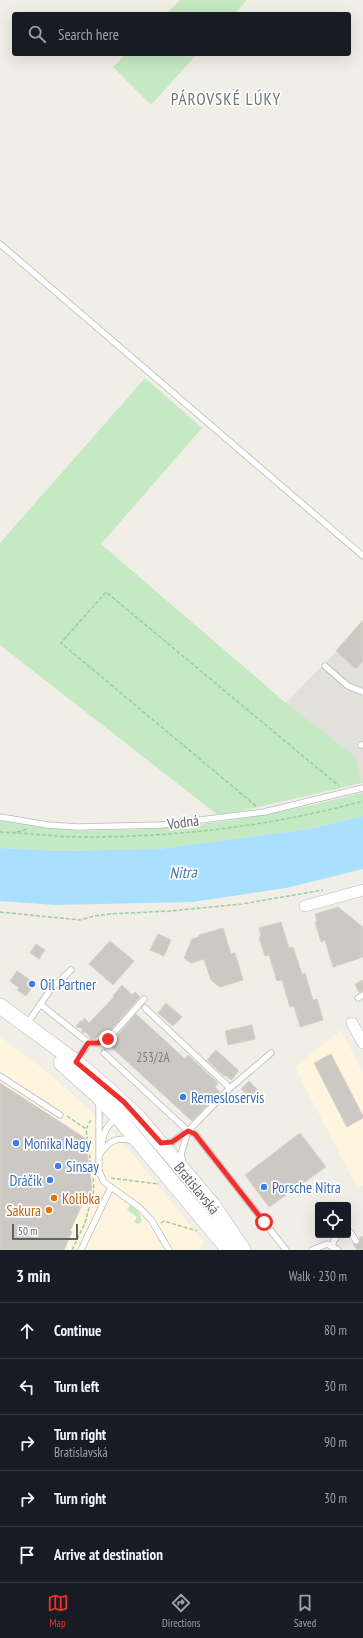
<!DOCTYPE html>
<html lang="en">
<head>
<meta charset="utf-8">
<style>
	:root { --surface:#171b24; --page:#242831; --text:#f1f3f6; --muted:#9ea1a6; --line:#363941; --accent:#f1302d }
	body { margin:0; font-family:"PT Sans Narrow",sans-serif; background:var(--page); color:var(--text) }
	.controls { position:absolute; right:12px; bottom:12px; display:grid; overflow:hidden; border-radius:4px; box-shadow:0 4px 16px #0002 }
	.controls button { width:36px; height:36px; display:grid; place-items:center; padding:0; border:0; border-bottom:1px solid var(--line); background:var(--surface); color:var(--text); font:20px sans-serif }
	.scale { position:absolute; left:12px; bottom:10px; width:66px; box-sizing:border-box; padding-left:4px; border:2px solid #5e6368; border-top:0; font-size:11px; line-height:14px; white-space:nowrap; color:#5e6368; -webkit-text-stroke:3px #fff; paint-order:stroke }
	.stop { position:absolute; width:12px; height:12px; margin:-9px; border:3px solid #f1302d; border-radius:50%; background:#fff }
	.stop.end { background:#f1302d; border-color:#fff; box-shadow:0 1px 4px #0008 }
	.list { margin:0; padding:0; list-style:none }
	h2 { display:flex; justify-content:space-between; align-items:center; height:52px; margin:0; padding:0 16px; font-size:17px }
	h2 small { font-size:13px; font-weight:400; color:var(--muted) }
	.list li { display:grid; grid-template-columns:26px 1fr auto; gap:12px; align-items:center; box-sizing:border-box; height:56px; padding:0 16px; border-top:1px solid var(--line) }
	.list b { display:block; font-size:15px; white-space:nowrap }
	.list p { margin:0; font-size:13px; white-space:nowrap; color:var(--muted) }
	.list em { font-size:13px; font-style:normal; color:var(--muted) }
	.icon { flex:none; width:22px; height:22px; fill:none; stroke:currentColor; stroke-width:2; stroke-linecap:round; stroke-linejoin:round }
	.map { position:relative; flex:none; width:363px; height:1250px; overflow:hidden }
	.search { position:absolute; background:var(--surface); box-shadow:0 4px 16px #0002; left:12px; right:12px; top:12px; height:44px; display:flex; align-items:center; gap:10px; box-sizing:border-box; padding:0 14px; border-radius:4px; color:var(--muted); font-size:15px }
	.sheet { height:332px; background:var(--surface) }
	nav { display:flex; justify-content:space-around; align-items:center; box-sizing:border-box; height:56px; border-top:1px solid var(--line); background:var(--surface); font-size:11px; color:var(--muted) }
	nav a { display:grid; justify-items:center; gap:2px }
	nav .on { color:var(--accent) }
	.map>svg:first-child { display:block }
</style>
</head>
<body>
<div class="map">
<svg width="363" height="1250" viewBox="0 0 363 1250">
	<rect width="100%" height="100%" fill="#f1eee7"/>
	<path fill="#fff5de" d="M341,1030L363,1074V1185L357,1188L295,1067Z
		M0,1037L35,1062L84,1104L128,1149L204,1242L199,1250H0Z"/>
	<path fill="#e2e0db" d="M363,624V783H362L356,757L286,703Z"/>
	<path fill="#c5e9c3" d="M180,0H247L234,14H166Z
		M126,54H197L151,105L113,67Z
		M145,378L202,428L101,544L286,703L356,757L362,783L219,816L0,645V543Z
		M363,792V816L314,828L281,833L158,849L58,851L0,848V819C26,824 52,829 78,830C174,832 271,818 363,792Z
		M130,1205C136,1210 142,1213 141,1222L138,1224L134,1222L137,1217L127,1210Z"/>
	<path fill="#a9dfff" d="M363,816V869L286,888L192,902L55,905L0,901V848L58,851L158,849L281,833L314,828Z"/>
	<path fill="#ccc9c4" stroke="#d6d0c5" d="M363,620V661L356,669L336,651Z
		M338,907L363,927V957L333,967L325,940L321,942L315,922H317L315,914Z
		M281,922L289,948L293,947L302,974L305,973L313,1000L317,999L323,1020L300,1027L294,1006L290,1007L282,980L277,981L269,955L265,956L259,937L261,936L259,928Z
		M223,928L231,954L235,953L243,980L220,987L211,980L204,959L191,963L184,958L192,939L199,937V935Z
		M158,934L171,940L164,956L150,950Z
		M110,941L134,961L113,985L89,964Z
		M36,944L45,950L39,959L30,953Z
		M17,971L35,983L26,996L17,990L19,988L10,981Z
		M363,980V991L359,992L355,984Z
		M122,985L132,995L135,992L140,997L108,1033L105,1030L95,1039H91L87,1033L82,1032V1028L76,1027L80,1021H83L84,1018L89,1023L114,997L113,996Z
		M166,1003L182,1017L173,1026L158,1013Z
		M136,1014L185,1059L188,1055L218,1083L215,1087L220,1092L192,1121L109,1045Z
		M252,1025L255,1039L228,1045L225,1031Z
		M216,1050L239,1071L231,1080L225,1075L224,1076L207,1060Z
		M331,1054L363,1116V1118L347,1127L314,1063Z
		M249,1081L258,1090L251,1098L241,1089Z
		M0,1083L85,1138L92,1188L88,1197L86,1196L70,1231L72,1232L64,1250H0Z
		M300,1133L326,1167L269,1207L245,1175Z
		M363,1236V1250H357L353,1244H359L360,1241L359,1238Z"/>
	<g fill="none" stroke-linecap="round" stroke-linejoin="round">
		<g stroke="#b7babe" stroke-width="7">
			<path id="service" d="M0,244L363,556
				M325,666L348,686L363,692
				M361,745H363
				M0,817L48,825L77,827L161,825L264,812L363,788
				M358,998L363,995
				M40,1004L89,1043L76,1061
				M145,1008L230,1088L188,1131L172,1142L163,1143
				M26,1025L51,989L71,970
				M89,1043H98L108,1039L144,999
				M104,1053L188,1131L195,1134L286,1250
				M0,1076L60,1115
				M230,1088L271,1053
				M99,1101V1171L104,1182L140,1208L152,1221L169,1250
				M102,1143C104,1131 107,1124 118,1118
				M99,1155C109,1141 116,1136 134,1141
				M183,1163L181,1154L188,1131
				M348,1231L351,1233L356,1241
				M332,1247L334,1240L339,1235
				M81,1250L111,1187
				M312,1250L327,1244L338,1250"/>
		</g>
		<g stroke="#b7babe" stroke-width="12">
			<path id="minor" d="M305,906L363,890
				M352,1023L363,1043"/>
		</g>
		<g stroke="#b8bcc1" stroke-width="16">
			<path id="secondary" d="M0,1006L76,1062L109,1090L138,1117L212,1204L243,1250
				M61,1063L99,1097L118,1117L229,1250"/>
		</g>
		<path stroke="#9bcba6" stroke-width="1.5" stroke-dasharray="4 2" stroke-linecap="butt" d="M256,806L61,643L106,592L339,786
			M0,832C28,833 56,837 85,837C178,837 273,826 363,801
			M17,832L29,829
			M0,912L80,920L94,916L109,914L170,911L242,904L323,890
			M67,1116L86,1129
			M91,1120L86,1129L91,1166
			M111,1178L159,1184
			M161,1223L164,1221L197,1231
			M72,1250L85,1223L93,1193L94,1189L93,1176"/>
		<use href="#service" stroke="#fff" stroke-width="5.5"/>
		<use href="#minor" stroke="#fff" stroke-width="11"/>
		<use href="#secondary" stroke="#fff" stroke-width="15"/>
	</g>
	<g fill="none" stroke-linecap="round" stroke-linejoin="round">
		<path stroke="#f1302d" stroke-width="5" d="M108,1039L98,1043H88L76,1062L124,1102L161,1143L172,1142L188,1131L195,1134L264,1222"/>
	</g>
	<g fill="#3f7fe0" stroke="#fff" stroke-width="1.5">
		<circle cx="32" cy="984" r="4"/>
		<circle cx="183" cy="1097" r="4"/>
		<circle cx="16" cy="1143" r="4"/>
		<circle cx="58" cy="1166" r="4"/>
		<circle cx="50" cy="1180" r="4"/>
		<circle cx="264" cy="1187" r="4"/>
	</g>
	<g fill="#e8710a" stroke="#fff" stroke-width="1.5">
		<circle cx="54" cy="1198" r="4"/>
		<circle cx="49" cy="1210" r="4"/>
	</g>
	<g text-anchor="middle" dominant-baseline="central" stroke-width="3.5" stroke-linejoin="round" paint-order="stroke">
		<g font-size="13" fill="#7a7c7f">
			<text x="153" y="1057">253/2A</text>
		</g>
		<g font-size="15" fill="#5e6368" stroke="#fff">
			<text transform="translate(183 822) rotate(-7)">Vodná</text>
			<text transform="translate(197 1188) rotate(51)">Bratislavská</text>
		</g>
		<g font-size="15" fill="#366cbe" stroke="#fff" text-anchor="start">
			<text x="40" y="984">Oil Partner</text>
			<text x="191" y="1097">Remesloservis</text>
			<text x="24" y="1143">Monika Nagy</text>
			<text x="66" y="1166">Sinsay</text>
			<text x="42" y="1180" text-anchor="end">Dráčik</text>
			<text x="272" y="1187">Porsche Nitra</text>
		</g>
		<g font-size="15" fill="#c56008" stroke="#fff" text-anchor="start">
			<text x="62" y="1198">Kolibka</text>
			<text x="41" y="1210" text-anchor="end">Sakura</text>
		</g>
		<g font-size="16" font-style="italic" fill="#3d7bad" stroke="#fff">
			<text transform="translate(183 872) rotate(-2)">Nitra</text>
		</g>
		<g font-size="17" letter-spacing="1" fill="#6f757a" stroke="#fff">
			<text x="226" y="99">PÁROVSKÉ LÚKY</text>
		</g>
	</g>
</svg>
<div class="controls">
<button><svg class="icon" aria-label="locate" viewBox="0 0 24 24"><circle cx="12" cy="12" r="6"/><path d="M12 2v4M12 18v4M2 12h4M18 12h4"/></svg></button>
</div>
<div class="scale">50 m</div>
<div class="stop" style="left:264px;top:1222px"></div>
<div class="stop end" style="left:108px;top:1039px"></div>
<div class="search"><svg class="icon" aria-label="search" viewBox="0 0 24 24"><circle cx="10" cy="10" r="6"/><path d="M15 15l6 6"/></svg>Search here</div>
</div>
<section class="sheet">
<h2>3 min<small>Walk · 230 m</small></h2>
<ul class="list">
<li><svg class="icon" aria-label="ahead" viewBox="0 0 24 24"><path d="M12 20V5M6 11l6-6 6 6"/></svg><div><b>Continue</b></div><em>80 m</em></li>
<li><svg class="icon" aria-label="left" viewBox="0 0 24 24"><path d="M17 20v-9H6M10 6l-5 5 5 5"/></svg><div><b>Turn left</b></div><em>30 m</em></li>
<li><svg class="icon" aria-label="right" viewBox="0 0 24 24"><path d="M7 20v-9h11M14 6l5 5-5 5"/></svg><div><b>Turn right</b><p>Bratislavská</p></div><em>90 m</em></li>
<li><svg class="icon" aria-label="right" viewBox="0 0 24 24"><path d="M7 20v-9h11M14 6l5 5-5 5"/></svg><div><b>Turn right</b></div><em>30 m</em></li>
<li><svg class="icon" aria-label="arrive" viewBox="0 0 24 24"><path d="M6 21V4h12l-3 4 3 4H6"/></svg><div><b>Arrive at destination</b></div></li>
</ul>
</section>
<nav>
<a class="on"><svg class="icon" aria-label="map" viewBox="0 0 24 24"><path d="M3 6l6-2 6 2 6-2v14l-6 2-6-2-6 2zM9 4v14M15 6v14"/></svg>Map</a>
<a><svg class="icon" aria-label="directions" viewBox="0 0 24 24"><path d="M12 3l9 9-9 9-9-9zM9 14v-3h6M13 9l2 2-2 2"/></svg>Directions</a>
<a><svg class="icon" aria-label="saved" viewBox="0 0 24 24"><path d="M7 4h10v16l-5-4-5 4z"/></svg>Saved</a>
</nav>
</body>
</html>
